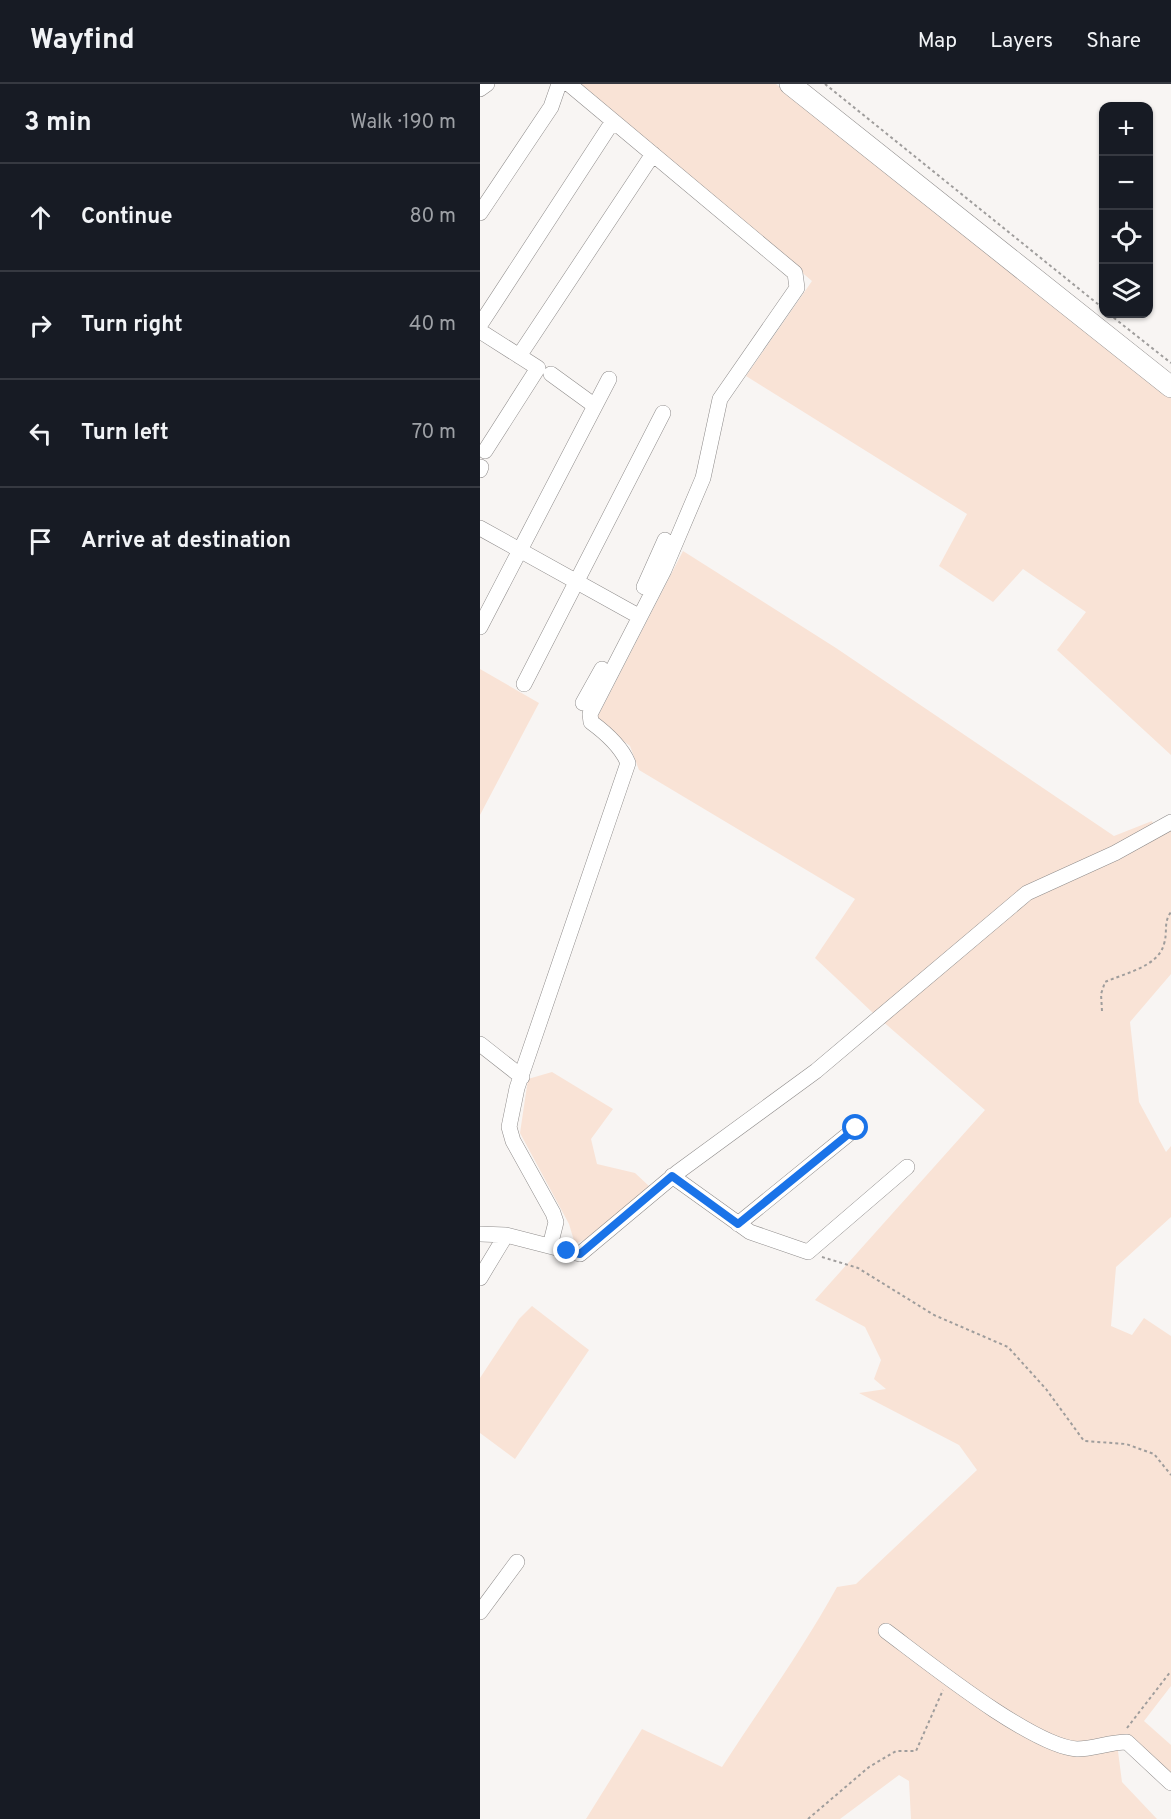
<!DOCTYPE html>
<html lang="en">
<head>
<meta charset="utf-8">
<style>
	:root { --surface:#171b24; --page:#20242c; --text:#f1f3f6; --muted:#9ea1a6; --line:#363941 }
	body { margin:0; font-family:Overpass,sans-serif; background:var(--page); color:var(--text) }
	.controls { position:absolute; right:18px; top:18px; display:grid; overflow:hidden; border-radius:12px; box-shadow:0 2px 4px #0004 }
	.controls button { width:54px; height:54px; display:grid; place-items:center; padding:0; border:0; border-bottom:2px solid var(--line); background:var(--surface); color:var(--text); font:30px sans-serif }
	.stop { position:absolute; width:18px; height:18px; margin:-14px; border:4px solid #1a73e8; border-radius:50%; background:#fff }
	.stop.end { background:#1a73e8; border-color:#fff; box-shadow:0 2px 6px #0008 }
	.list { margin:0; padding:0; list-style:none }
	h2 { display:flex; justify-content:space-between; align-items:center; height:78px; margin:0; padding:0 24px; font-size:26px }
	h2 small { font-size:20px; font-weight:400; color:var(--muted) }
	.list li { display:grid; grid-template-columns:39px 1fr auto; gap:18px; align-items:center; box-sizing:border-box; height:108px; padding:0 24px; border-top:2px solid var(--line) }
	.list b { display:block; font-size:22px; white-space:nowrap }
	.list em { font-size:20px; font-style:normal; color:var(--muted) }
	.icon { flex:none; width:33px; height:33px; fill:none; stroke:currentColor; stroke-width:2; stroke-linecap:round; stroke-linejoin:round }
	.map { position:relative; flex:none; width:691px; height:1735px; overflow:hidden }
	header { display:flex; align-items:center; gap:36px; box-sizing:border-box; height:84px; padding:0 30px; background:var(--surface); border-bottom:2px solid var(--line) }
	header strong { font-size:28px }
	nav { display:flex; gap:33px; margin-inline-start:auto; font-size:21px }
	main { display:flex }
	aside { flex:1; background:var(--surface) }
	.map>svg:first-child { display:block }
</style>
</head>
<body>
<header>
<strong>Wayfind</strong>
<nav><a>Map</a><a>Layers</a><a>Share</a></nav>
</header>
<main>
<aside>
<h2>3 min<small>Walk · 190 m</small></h2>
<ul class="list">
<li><svg class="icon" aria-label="ahead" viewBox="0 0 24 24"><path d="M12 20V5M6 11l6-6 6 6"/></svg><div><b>Continue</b></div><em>80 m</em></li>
<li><svg class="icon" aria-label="right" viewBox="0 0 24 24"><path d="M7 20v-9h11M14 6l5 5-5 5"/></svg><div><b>Turn right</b></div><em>40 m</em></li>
<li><svg class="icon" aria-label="left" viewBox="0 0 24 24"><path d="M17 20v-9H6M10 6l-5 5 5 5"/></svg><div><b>Turn left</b></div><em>70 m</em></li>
<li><svg class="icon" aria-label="arrive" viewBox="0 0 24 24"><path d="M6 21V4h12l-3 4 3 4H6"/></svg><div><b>Arrive at destination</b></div></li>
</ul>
</aside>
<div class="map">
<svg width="691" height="1735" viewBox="0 0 691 1735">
	<rect width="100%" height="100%" fill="#f8f5f3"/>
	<path fill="#f9e3d6" d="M101,0H296L691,310V671L577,566L606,528L543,485L513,518L459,482L487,430L266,292L332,197Z
		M203,467L356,564L634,752L672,737L678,753L691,746V890L650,938L659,1018L686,1068L691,1062V1133L636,1183L631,1242L652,1251L664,1234L691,1252V1602L664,1637L691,1661V1696L636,1652L642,1698L677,1735H431L429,1697L419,1691L360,1735H106L162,1645L242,1683C281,1623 323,1565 357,1503L376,1500L497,1386L479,1361L379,1309L406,1305L394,1295L401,1276L385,1243L335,1216L505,1026L393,929L335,874L375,815L159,686L150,662L116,636Z
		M0,585L59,619L0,731Z
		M72,988L133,1025L111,1055L117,1080L155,1089L169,1102L116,1151L95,1160L89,1140L40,1049L48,995Z
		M52,1222L109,1266L35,1375L0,1349V1294L39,1235Z"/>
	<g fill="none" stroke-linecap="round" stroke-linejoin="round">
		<g stroke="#8e8b8a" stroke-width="16">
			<path id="street" d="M0,5L7,0
				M0,129L71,23L79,0
				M0,241L133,37
				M0,247L58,284L5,367
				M39,272L173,70
				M71,290L115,322
				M0,386L1,383
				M0,444L153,529
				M164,503L185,456
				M0,543L129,295
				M44,600L183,329
				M103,619L122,585
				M0,960L42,993
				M192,1092L270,1148L328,1168L427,1083
				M258,1140L376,1044
				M0,1150L26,1151L100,1170L198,1088L336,987L547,809L635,769L691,738
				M70,1162L76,1138L73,1129L33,1057L29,1043L37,1004L148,679C141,662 126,649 111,638L110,630L184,486L223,394L240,315L317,204L315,189L89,0
				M0,1194L26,1151
				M0,1528L37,1478
				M406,1547C445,1576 553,1663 597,1665C613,1665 630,1658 647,1658L691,1699"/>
		</g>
		<g stroke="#8e8b8a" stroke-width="22">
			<path id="secondary" d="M310,0L691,303"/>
		</g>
		<path stroke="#9f9d9c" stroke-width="2" stroke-dasharray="3 3" stroke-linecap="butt" d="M345,0L624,225
			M629,230L691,279
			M622,927L621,910L625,898C645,889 678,883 684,860C688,847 683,839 691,828
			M342,1173L378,1184L454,1231L528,1263L566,1305L604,1357L646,1360L674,1370L691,1391
			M647,1644L691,1587
			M328,1735L389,1683L416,1667H436L463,1606"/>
		<use href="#street" stroke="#fff" stroke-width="15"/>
		<use href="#secondary" stroke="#fff" stroke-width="21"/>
	</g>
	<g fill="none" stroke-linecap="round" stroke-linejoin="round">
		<path stroke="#1a73e8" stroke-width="8" d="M87,1167L100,1170L192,1092L258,1140L376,1044"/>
	</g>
</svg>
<div class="controls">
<button>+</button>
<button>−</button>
<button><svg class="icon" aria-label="locate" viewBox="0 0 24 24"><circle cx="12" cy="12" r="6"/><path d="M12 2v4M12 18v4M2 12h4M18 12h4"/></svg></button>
<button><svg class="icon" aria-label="layers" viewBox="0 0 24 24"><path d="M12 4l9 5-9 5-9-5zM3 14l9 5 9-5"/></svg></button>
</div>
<div class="stop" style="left:376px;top:1044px"></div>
<div class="stop end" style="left:87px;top:1167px"></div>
</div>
</main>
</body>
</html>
